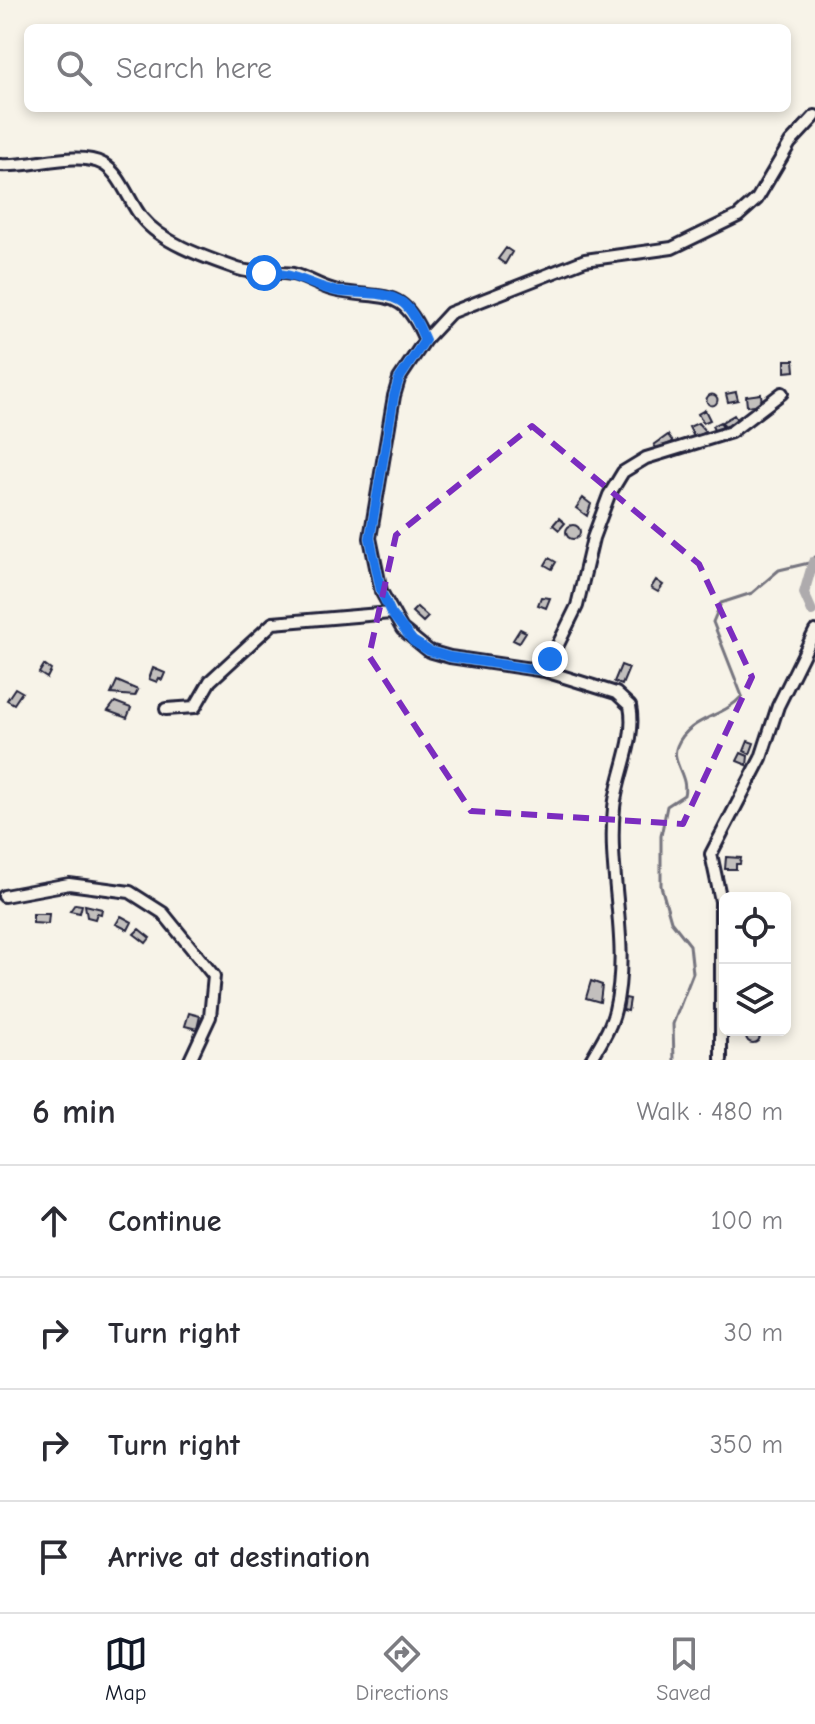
<!DOCTYPE html>
<html lang="en">
<head>
<meta charset="utf-8">
<style>
	:root { --surface:#fff; --page:#f7f7f7; --text:#2b2b33; --muted:#7c7c81; --line:#e1e1e2; --accent:#111827 }
	body { margin:0; font-family:"Comic Neue",sans-serif; background:var(--page); color:var(--text) }
	.controls { position:absolute; right:24px; bottom:24px; display:grid; overflow:hidden; border-radius:12px; box-shadow:0 4px 12px #0003 }
	.controls button { width:72px; height:72px; display:grid; place-items:center; padding:0; border:0; border-bottom:2px solid var(--line); background:var(--surface); color:var(--text); font:40px sans-serif }
	.stop { position:absolute; width:24px; height:24px; margin:-18px; border:6px solid #1a73e8; border-radius:50%; background:#fff }
	.stop.end { background:#1a73e8; border-color:#fff; box-shadow:0 2px 8px #0008 }
	.list { margin:0; padding:0; list-style:none }
	h2 { display:flex; justify-content:space-between; align-items:center; height:104px; margin:0; padding:0 32px; font-size:34px }
	h2 small { font-size:26px; font-weight:400; color:var(--muted) }
	.list li { display:grid; grid-template-columns:52px 1fr auto; gap:24px; align-items:center; box-sizing:border-box; height:112px; padding:0 32px; border-top:2px solid var(--line) }
	.list b { display:block; font-size:30px; white-space:nowrap }
	.list em { font-size:26px; font-style:normal; color:var(--muted) }
	.icon { flex:none; width:44px; height:44px; fill:none; stroke:currentColor; stroke-width:2; stroke-linecap:round; stroke-linejoin:round }
	.map { position:relative; flex:none; width:815px; height:1060px; overflow:hidden }
	.search { position:absolute; background:var(--surface); box-shadow:0 4px 12px #0003; left:24px; right:24px; top:24px; height:88px; display:flex; align-items:center; gap:20px; box-sizing:border-box; padding:0 28px; border-radius:12px; color:var(--muted); font-size:30px }
	.sheet { height:552px; background:var(--surface) }
	nav { display:flex; justify-content:space-around; align-items:center; box-sizing:border-box; height:112px; border-top:2px solid var(--line); background:var(--surface); font-size:22px; color:var(--muted) }
	nav a { display:grid; justify-items:center; gap:4px }
	nav .on { color:var(--accent) }
	.map>svg:first-child { display:block }
</style>
</head>
<body>
<div class="map">
<svg width="815" height="1060" viewBox="0 0 815 1060">
	<rect width="100%" height="100%" fill="#f7f3e8"/>
	<filter id="ink" filterUnits="userSpaceOnUse"><feTurbulence type="fractalNoise" baseFrequency=".0125" numOctaves="2"/><feDisplacementMap in="SourceGraphic" scale="16" xChannelSelector="R" yChannelSelector="G"/><feConvolveMatrix kernelMatrix="1 2 1 2 8 2 1 2 1" color-interpolation-filters="sRGB"/></filter>
	<g filter="url(#ink)">
		<g fill="none" stroke-linecap="round" stroke-linejoin="round">
			<path stroke="#76747f" stroke-width="3" d="M674,1060L673,1024L693,973L690,945L671,921L661,886V836L667,806L684,795C689,776 670,762 677,746C689,717 723,718 742,696L713,622L721,603L752,593L779,570L813,562L815,557"/>
			<path stroke="#aeabad" stroke-width="10" d="M812,611L804,593L813,562"/>
		</g>
		<path fill="#c2bfbd" stroke="#22223b" stroke-width="2" d="M506,248L512,252L505,264L498,259Z
			M785,360H794L795,371L785,372Z
			M736,392L738,400L728,402L726,394Z
			M761,394L762,404L747,406L746,396Z
			M706.5 400a5.5 5.5 0 1 1 11 0a5.5 5.5 0 1 1-11 0Z
			M705,410L710,420L703,423L698,414Z
			M734,415L740,425L727,432L722,422Z
			M720,422L724,430L716,434L712,426Z
			M698,423L706,432L694,437L689,427Z
			M668,435L673,442L657,449L654,445Z
			M583,498L591,504L587,516L576,508Z
			M559,518L565,523L559,530L553,525Z
			M566 532a7 7 0 1 1 14 0a7 7 0 1 1-14 0Z
			M549,558L556,562L552,569L545,565Z
			M656,580L663,585L658,592L651,588Z
			M541,597L550,598L546,608L538,605Z
			M417,607L428,617L423,622L412,612Z
			M520,629L526,632L519,643L513,640Z
			M44,665L51,670L47,678L39,673Z
			M621,665L629,668L622,685L614,682Z
			M153,668L165,673L162,680L159,678L157,682L149,679Z
			M117,681L138,690L135,696L111,694Z
			M15,688L22,692L14,704L7,700Z
			M115,702L131,708L127,718L108,711Z
			M748,741L754,743L750,754L744,751Z
			M741,753L748,756L747,765L737,761Z
			M726,857L741,858L740,864H736V869H725Z
			M75,904L82,905L80,913L70,911Z
			M85,905L102,909L101,914L97,913L95,919L87,917Z
			M33,914H49L48,924L33,923Z
			M121,916L132,922L128,930L116,924Z
			M139,929L150,938L146,943L134,934Z
			M591,981L602,985L600,1002L586,998Z
			M625,998L630,999L628,1011L623,1010Z
			M189,1013L200,1016L197,1029L185,1026Z
			M746 1036a7 7 0 1 1 14 0a7 7 0 1 1-14 0Z"/>
		<g fill="none" stroke-linecap="round" stroke-linejoin="round">
			<g stroke="#22223b" stroke-width="16">
				<path id="minor" d="M0,165C31,168 76,150 103,164C121,174 129,202 142,218C163,244 207,258 238,269C256,275 275,271 293,274C309,278 322,288 338,291C387,300 403,287 425,340
					M545,671L577,606L593,538L609,495L623,472L646,458L731,432L782,393
					M166,709L195,707L210,681L273,623L391,613
					M4,896L69,884L130,892L163,913L214,976L210,1017L190,1060
					M591,1060C600,1044 611,1028 615,1010C631,943 607,875 614,808C617,775 637,739 630,706L616,693L545,671L450,657L429,651L402,629L381,591L370,538L394,396L399,379L425,340L450,313L585,260L672,248L738,216L757,199L790,143L815,116
					M721,1060V901L711,854L761,758L778,706L815,631"/>
			</g>
			<use href="#minor" stroke="#f7f3e8" stroke-width="10"/>
		</g>
	</g>
	<g fill="none" stroke-linecap="round" stroke-linejoin="round" filter="url(#ink)">
		<path stroke="#1a73e8" stroke-width="10" d="M264,273C295,272 308,285 336,291C357,295 384,289 403,303C414,312 419,327 425,340L399,379L394,396L370,538L381,591L391,613L413,641L429,651L450,657L545,671L550,659"/>
	</g>
	<path fill="none" stroke="#7b2cbf" stroke-width="6" stroke-dasharray="16 10" stroke-linejoin="round" d="M532,426L699,564L752,677L683,824L471,811L369,656L396,535Z"/>
</svg>
<div class="controls">
<button><svg class="icon" aria-label="locate" viewBox="0 0 24 24"><circle cx="12" cy="12" r="6"/><path d="M12 2v4M12 18v4M2 12h4M18 12h4"/></svg></button>
<button><svg class="icon" aria-label="layers" viewBox="0 0 24 24"><path d="M12 4l9 5-9 5-9-5zM3 14l9 5 9-5"/></svg></button>
</div>
<div class="stop" style="left:264px;top:273px"></div>
<div class="stop end" style="left:550px;top:659px"></div>
<div class="search"><svg class="icon" aria-label="search" viewBox="0 0 24 24"><circle cx="10" cy="10" r="6"/><path d="M15 15l6 6"/></svg>Search here</div>
</div>
<section class="sheet">
<h2>6 min<small>Walk · 480 m</small></h2>
<ul class="list">
<li><svg class="icon" aria-label="ahead" viewBox="0 0 24 24"><path d="M12 20V5M6 11l6-6 6 6"/></svg><div><b>Continue</b></div><em>100 m</em></li>
<li><svg class="icon" aria-label="right" viewBox="0 0 24 24"><path d="M7 20v-9h11M14 6l5 5-5 5"/></svg><div><b>Turn right</b></div><em>30 m</em></li>
<li><svg class="icon" aria-label="right" viewBox="0 0 24 24"><path d="M7 20v-9h11M14 6l5 5-5 5"/></svg><div><b>Turn right</b></div><em>350 m</em></li>
<li><svg class="icon" aria-label="arrive" viewBox="0 0 24 24"><path d="M6 21V4h12l-3 4 3 4H6"/></svg><div><b>Arrive at destination</b></div></li>
</ul>
</section>
<nav>
<a class="on"><svg class="icon" aria-label="map" viewBox="0 0 24 24"><path d="M3 6l6-2 6 2 6-2v14l-6 2-6-2-6 2zM9 4v14M15 6v14"/></svg>Map</a>
<a><svg class="icon" aria-label="directions" viewBox="0 0 24 24"><path d="M12 3l9 9-9 9-9-9zM9 14v-3h6M13 9l2 2-2 2"/></svg>Directions</a>
<a><svg class="icon" aria-label="saved" viewBox="0 0 24 24"><path d="M7 4h10v16l-5-4-5 4z"/></svg>Saved</a>
</nav>
</body>
</html>
